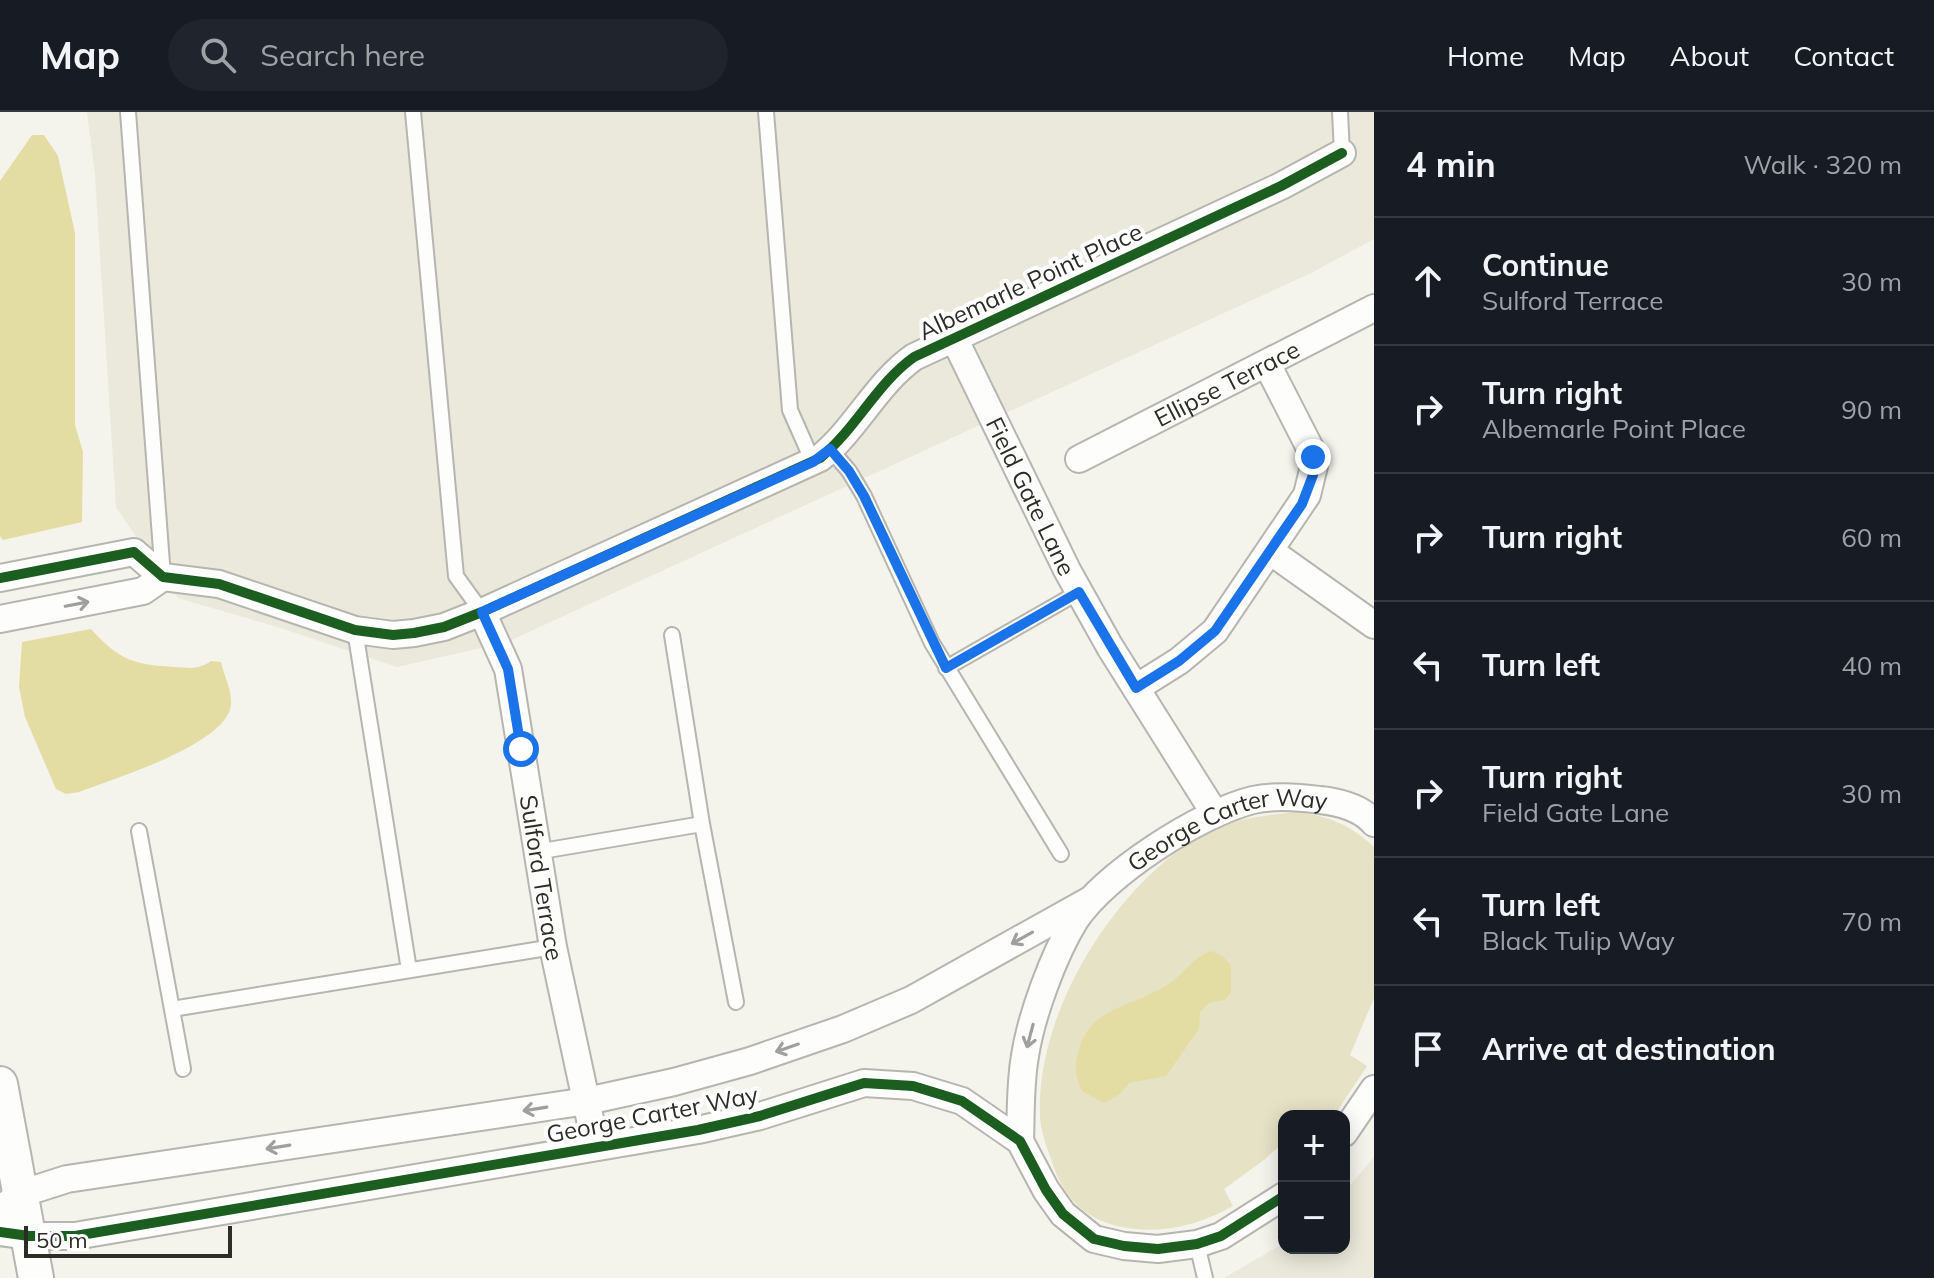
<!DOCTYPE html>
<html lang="en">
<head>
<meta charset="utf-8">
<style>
	:root { --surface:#171b24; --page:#20242c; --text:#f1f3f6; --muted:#9ea1a6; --line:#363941 }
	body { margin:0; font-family:Mulish,sans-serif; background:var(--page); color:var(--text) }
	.controls { position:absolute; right:24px; bottom:24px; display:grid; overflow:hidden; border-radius:16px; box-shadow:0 4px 20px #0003 }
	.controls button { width:72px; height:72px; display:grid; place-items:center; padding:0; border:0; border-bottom:2px solid var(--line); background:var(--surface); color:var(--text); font:40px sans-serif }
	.scale { position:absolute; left:24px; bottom:20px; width:208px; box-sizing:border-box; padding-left:8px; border:4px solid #2d2d27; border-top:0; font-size:22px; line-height:28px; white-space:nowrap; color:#2d2d27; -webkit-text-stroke:6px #fff; paint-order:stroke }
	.stop { position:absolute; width:24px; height:24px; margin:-18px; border:6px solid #1a73e8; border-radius:50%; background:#fff }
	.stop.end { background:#1a73e8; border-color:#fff; box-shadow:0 2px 8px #0008 }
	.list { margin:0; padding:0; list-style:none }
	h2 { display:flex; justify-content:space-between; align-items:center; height:104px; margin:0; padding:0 32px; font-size:34px }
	h2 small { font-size:26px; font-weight:400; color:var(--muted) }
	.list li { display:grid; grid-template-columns:52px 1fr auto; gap:24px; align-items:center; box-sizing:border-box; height:128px; padding:0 32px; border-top:2px solid var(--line) }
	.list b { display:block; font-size:30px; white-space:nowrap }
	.list p { margin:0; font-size:26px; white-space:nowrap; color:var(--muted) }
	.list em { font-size:26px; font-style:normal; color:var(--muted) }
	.icon { flex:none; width:44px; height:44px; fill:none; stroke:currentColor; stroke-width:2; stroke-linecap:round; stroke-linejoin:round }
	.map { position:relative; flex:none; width:1374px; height:1166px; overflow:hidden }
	header { display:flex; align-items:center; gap:48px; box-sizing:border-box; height:112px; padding:0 40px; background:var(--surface); border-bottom:2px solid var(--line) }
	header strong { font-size:38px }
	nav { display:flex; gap:44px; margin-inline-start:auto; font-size:28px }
	.search { width:560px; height:72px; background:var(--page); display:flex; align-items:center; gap:20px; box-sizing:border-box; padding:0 28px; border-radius:44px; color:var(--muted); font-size:30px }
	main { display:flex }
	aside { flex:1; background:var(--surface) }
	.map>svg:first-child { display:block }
</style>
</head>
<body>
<header>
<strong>Map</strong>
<div class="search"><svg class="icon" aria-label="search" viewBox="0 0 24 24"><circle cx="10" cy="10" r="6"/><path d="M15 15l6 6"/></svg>Search here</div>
<nav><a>Home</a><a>Map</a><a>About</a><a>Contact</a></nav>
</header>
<main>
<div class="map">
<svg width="1374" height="1166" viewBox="0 0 1374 1166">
	<rect width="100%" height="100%" fill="#f4f3ec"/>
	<path fill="#eae9db" d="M87,0H1374V127L1311,161L507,530L397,555L281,516L178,486L116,395L95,63Z
		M1374,1045V1166H1224L1284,1131V1136H1344V1081Z"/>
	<path fill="#e6e2c6" d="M1299,700C1330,705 1351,713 1374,735V886L1350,943L1367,954L1334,1004H1284V1030L1264,1048L1224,1077L1233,1094C1201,1112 1166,1122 1128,1116C1088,1110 1064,1088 1052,1050C1047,1035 1040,1018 1040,1003C1036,901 1113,776 1200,724C1230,706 1265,703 1299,700Z"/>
	<path fill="#e3dda4" d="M32,23H44L58,44L75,121V313L83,340L82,410L3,428L0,424V69Z
		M91,517C119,548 134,553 175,555C190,556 198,558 211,549L221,550C224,564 232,578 231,592C229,632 112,667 79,680L66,682L56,677L25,605L19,575L22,530Z
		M1211,839L1222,844L1231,853V881L1224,888L1209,891L1200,900L1199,917L1166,964L1129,971L1120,982L1104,991L1082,979C1075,964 1074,954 1079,937C1092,893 1134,895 1167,873C1183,863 1192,846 1211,839Z"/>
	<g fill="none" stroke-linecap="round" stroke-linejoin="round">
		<g stroke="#b6b5b0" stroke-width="18">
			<path id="service" d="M128,0L163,465
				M413,0L456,464L482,500
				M766,0L790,298L813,350
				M1340,0L1342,41
				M830,337L849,359L864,384L932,531L1061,742
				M355,518L409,858
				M672,523L702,712L736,890
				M946,556L1079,480
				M139,719L183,957
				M536,740L702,712
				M172,897L553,835
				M1197,1132L1205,1166"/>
		</g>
		<g stroke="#b6b5b0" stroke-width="30">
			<g id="minor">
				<path id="s1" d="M954,226L1067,458L1110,535L1215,702"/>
				<path id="s2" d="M1079,347L1374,196"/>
				<path d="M1270,439L1374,513"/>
				<path d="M0,466L134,440L163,465L219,472L355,518L393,523L414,521L444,515L482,500L820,346C856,317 876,272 914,245L1281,74L1342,41"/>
				<path id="s3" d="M482,500L508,557L553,835L596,1035"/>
				<path d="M0,507L143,479L163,465"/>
				<path d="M1136,576L1179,549L1215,519L1307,383L1314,354L1311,338L1267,252"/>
				<path d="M1344,1021L1374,977"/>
				<path id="s4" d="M1020,1029C1021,1001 1020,972 1025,944C1031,904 1054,842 1075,808C1105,762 1200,701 1253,688C1275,683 1298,685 1320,688C1338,690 1362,696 1374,711"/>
				<path d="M0,1098L20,1082L67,1067L587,989L674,970L750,949L843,917L911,888L1090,788"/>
				<path d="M0,1120L29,1124H75L698,1018L760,1004L864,971L913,974L962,989L1020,1029L1046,1078L1063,1102L1094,1127L1124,1134L1158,1137L1197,1132L1221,1124L1284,1084"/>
			</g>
		</g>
		<g stroke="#b6b5b0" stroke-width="38">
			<path id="tertiary" d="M0,972L36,1166"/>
		</g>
		<use href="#service" stroke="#fdfdfc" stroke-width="14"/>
		<use href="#minor" stroke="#fdfdfc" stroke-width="26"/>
		<use href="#tertiary" stroke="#fdfdfc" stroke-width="34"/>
		<g stroke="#fff" stroke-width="15">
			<path id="cycleway" d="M0,466L134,440L163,465L219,472L355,518L393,523L414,521L444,515L482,500L820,346C856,317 876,272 914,245L1281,74L1342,41
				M0,1120L29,1124H75L698,1018L760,1004L864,971L913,974L962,989L1020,1029L1046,1078L1063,1102L1094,1127L1124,1134L1158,1137L1197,1132L1221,1124L1284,1084"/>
		</g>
		<use href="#cycleway" stroke="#1b5e20" stroke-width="10"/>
	</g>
	<defs><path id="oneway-shaft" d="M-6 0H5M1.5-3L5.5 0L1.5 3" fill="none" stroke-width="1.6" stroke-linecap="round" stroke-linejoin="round" transform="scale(2)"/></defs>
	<g stroke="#9f9f9c">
		<use href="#oneway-shaft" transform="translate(77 492) rotate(-11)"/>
		<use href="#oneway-shaft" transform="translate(1022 826) rotate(151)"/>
		<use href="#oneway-shaft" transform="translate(1030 924) rotate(105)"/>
		<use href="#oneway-shaft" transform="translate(787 936) rotate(161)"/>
		<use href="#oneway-shaft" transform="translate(535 997) rotate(171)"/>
		<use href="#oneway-shaft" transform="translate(278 1035) rotate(171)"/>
	</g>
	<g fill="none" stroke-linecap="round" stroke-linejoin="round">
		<path stroke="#1a73e8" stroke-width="10" d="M521,637L508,557L482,500L813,350L830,337L849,359L864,384L946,556L1079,480L1136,576L1179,549L1215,519L1302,392L1313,363V345"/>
	</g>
	<g text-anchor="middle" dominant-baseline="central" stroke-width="8" stroke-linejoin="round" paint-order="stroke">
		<g font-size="24" fill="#2d2d27" stroke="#fff">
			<text transform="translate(1030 169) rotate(-25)">Albemarle Point Place</text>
			<text stroke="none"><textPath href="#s2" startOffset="166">Ellipse Terrace</textPath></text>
			<text stroke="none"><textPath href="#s1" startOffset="176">Field Gate Lane</textPath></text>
			<text stroke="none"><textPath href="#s4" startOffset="416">George Carter Way</textPath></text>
			<text stroke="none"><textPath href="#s3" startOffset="274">Sulford Terrace</textPath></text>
			<text transform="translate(652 1002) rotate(-11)">George Carter Way</text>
		</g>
	</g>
</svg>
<div class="controls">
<button>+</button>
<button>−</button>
</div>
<div class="scale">50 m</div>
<div class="stop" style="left:521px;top:637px"></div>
<div class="stop end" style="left:1313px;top:345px"></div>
</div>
<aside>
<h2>4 min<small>Walk · 320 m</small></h2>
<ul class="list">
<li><svg class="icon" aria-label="ahead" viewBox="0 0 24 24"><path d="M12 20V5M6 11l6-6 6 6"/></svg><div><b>Continue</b><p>Sulford Terrace</p></div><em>30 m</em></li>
<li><svg class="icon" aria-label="right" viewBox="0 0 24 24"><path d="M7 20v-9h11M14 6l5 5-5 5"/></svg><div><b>Turn right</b><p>Albemarle Point Place</p></div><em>90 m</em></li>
<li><svg class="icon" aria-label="right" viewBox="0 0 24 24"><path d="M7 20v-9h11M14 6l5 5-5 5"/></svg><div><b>Turn right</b></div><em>60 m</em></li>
<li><svg class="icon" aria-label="left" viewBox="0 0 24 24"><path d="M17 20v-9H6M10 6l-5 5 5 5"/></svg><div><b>Turn left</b></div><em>40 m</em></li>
<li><svg class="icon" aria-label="right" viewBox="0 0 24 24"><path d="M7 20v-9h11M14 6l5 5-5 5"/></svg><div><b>Turn right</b><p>Field Gate Lane</p></div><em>30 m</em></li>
<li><svg class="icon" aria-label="left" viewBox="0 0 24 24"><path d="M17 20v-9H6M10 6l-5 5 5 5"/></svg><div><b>Turn left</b><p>Black Tulip Way</p></div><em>70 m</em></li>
<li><svg class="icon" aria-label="arrive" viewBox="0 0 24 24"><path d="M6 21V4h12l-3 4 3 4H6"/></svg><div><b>Arrive at destination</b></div></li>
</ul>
</aside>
</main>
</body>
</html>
